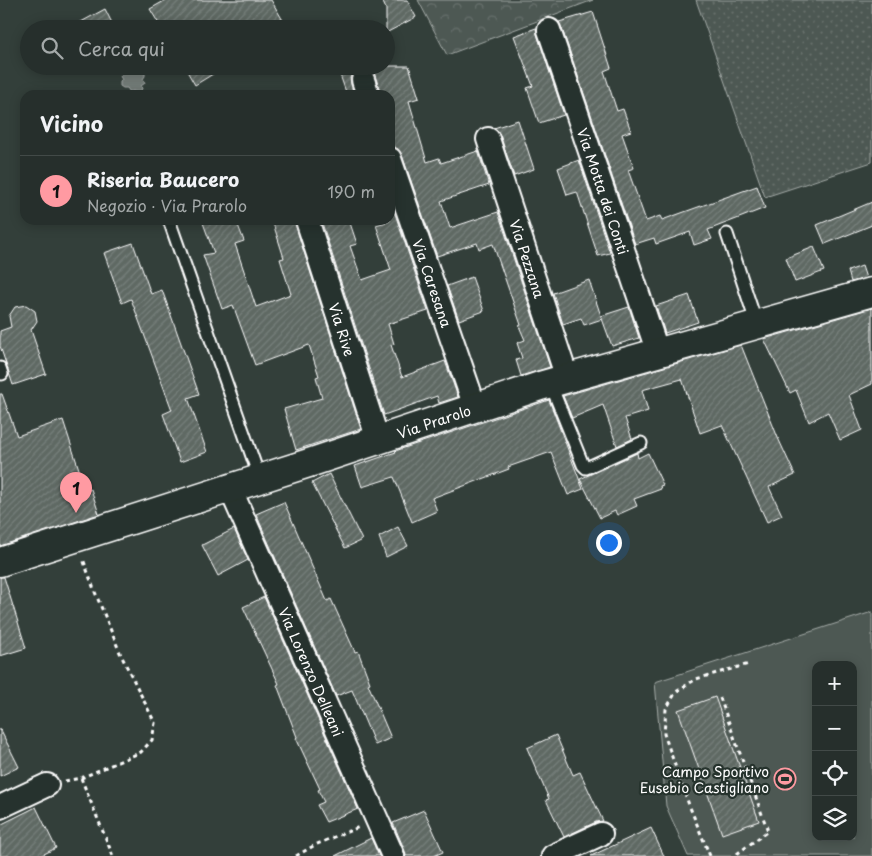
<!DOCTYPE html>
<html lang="it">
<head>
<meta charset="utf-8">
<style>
	:root { --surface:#262f2c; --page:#2e3734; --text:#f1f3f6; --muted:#a4a9a9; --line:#424a48; --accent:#ff9aa2 }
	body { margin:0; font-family:"Playpen Sans",sans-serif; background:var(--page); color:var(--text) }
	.controls { position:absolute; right:15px; bottom:15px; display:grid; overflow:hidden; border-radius:10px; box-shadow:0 2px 12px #0003 }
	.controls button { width:45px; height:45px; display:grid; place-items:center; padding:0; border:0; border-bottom:1px solid var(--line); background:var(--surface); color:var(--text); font:25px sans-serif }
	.you { position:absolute; left:608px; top:542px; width:18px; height:18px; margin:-12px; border:4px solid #fff; border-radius:50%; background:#1a73e8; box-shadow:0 0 0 8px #1a73e833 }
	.badge { display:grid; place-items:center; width:32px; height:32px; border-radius:50%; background:var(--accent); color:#111; font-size:16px; font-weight:700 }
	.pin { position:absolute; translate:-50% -41px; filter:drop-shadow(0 1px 2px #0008) }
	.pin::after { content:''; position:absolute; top:26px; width:18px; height:15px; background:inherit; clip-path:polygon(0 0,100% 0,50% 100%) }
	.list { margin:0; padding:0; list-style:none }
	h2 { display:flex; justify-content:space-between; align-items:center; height:65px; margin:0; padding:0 20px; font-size:21px }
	h2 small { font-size:16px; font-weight:400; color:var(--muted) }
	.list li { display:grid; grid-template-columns:32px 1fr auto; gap:15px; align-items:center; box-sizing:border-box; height:70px; padding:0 20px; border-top:1px solid var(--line) }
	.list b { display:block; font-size:19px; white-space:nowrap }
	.list p { margin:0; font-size:16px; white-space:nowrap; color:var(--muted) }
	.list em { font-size:16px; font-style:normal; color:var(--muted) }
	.icon { flex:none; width:28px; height:28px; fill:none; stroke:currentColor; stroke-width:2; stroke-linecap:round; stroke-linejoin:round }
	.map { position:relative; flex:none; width:872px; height:856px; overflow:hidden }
	.search { position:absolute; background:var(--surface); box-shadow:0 2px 12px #0003; left:20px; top:20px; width:375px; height:55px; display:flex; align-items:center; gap:12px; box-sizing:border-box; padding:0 18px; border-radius:28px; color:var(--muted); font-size:19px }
	.panel { position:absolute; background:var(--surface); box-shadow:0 2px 12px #0003; left:20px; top:90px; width:375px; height:135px; border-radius:15px }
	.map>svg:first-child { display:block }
</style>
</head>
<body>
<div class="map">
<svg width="872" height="856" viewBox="0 0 872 856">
	<defs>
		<pattern id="grass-dots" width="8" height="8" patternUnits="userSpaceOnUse" patternTransform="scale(1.25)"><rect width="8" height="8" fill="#4d5853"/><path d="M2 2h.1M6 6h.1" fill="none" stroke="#68716d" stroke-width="1.8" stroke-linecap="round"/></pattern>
		<pattern id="forest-crowns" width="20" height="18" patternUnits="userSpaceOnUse" patternTransform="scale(1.25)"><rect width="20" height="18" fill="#4d5853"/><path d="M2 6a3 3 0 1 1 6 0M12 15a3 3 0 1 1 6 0" fill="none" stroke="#68716d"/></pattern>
		<pattern id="building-hatch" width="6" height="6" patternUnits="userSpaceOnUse" patternTransform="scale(1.25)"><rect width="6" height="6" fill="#5f6964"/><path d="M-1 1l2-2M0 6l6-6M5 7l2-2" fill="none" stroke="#77807b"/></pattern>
	</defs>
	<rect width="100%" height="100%" fill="#333f3a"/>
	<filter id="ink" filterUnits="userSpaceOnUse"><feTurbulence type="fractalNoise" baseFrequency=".02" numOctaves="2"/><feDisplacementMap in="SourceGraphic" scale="10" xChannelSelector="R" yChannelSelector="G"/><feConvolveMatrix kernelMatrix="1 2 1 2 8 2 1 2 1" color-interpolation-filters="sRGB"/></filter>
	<g filter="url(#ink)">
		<path fill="url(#grass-dots)" stroke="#a6aca9" d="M696,0H872V162L765,197Z"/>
		<path fill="url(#forest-crowns)" stroke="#a6aca9" d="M418,0H593L447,55Z"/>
		<path fill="#4d5853" stroke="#a6aca9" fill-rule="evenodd" d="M872,612V856H688L666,806L655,682ZM816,665H853V837H816Z"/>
		<path fill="#737b78" stroke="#abb0ae" d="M127,67L132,69L136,67L138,71L141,70L145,73V76L143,79L145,83L141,86L142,89L139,92H136L133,91L130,92L127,88H123L120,86V82L122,80L120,76L124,74L123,70Z"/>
		<path fill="url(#building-hatch)" stroke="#fff" d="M166,0H271L288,29H162L150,9Z
			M382,0H407L416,17L386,33V9Z
			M105,9L115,29H68Z
			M593,12L611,68L604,71L617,111L623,109L631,131L622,134L634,168L628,170L646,221L660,216L662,220L757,186L765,208L708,230L712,239L694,245L690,232L656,244L654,238L635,244L561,26L559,22Z
			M536,28L537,34L564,115L539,123L527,88L533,86L514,36Z
			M184,66H226L195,85Z
			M337,66H409L419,98L409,101L427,162L439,158L441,163L478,151L489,185L441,201L450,228L498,212L550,367L521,376L516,360L522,358L517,343L525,340L519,326L521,325L493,244L479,249L477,243L437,256L402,155L398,149L390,146V95H381L375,75L371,70L365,67L358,68L353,72L350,78L351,84L354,95H347Z
			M518,120L534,169L514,176L500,135L497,130L494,128Z
			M579,160L610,253L598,256L577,192L567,195L558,168Z
			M390,199L428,311L388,324L394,344L391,345L402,377L445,361L458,397L439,403L437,396L384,415L321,220H349L357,244L350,246L362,280L391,270L376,225L390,221Z
			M872,202V225L825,244L817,225Z
			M202,220H236L244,241L235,244L256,307L291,294L280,259L284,258L272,220H294L295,224L361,429L296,450L284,409L322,398L316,377L319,376L309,345L255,365L233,305L222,309L203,255L214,253Z
			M133,243L151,294L162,290L199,394L188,398L207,452L180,462L163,414L172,410L131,299L122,303L104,253Z
			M814,247L824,271L795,282L786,258Z
			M862,266L866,278L851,282L848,271Z
			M472,277L484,311L459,320L447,286Z
			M589,280L602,319L584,325L581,318L563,324L553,293Z
			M689,295L698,322L665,333L656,306Z
			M26,305L35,311L37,321L31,330L46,374L13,385L0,346V331L11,327L9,316L15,307Z
			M629,307L639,338L612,346L601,316Z
			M872,308V384L849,395L862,430L840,440L828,412L809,422L796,390L790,393L764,339Z
			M741,345L778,438L795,475L769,487L782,515L767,522L722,425L700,433L682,379L642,390L648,411L625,418L632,439L617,446L603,405L572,418L563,396Z
			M0,394H2L17,436L63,420L86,491L91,489L99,514L0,546Z
			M549,400L583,489L568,495L551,452L508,467L509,469L432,498L437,511L412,522L394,477L362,487L355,466L396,452L395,451Z
			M637,453L638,458L648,453L663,485L660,486L661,489L634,499L637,506L617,515L615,511L600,518L580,479Z
			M329,474L362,540L345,548L312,483Z
			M284,502L327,601L331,599L355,652L358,651L370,683L368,684L391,738L375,745L352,690L336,696L256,514Z
			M398,527L408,546L386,557L379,537Z
			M234,529L248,560L218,576L202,545Z
			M0,577H4L26,648L0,656Z
			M264,597L358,809L326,822L317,805L324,802L318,790L320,789L296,738L297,737L277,685L279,684L243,607Z
			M715,697L759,821L722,834L678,710Z
			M0,729L19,767L0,776Z
			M556,735L573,775L580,772L603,821L596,822L564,837L546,800L549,799L527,748Z
			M36,807L56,848L40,856H0V825Z
			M424,810L443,852L434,856H406L405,851L393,823Z
			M651,828L664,856H591Z
			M371,838L379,856H335Z"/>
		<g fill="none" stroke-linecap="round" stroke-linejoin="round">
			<g stroke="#fff" stroke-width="15">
				<path id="service" d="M169,220L260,479
					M727,234L757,325
					M0,368L2,374
					M550,383L583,465L586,468L641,443"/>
			</g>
			<g stroke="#fff" stroke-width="26">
				<g id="minor">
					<path id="s1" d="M549,30L658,353"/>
					<path d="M363,80L368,95"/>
					<path id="s2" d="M488,139L567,378"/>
					<path id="s3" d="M390,159L475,407"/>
					<path id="s4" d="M307,220L378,440"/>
					<path id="s5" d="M230,488L393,856"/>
					<path d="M0,807L47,785"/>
					<path d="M553,856L601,834"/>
				</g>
			</g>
			<g stroke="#fff" stroke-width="31">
				<g id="tertiary">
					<path id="s6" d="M0,562L312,462L540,386L872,292"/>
				</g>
			</g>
			<path stroke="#fff" stroke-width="3" stroke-dasharray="4 4" stroke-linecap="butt" d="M720,698L768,831L734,856
				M81,778L113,856
				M65,781L81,778L141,752L152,740L155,723L121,655L95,592L83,559
				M296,856L315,845L359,827
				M710,856L689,805L664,734L666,709L676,692L696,679L749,664"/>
			<use href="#service" stroke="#26332d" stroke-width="11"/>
			<use href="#minor" stroke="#26332d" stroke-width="22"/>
			<use href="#tertiary" stroke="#26332d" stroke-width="28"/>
		</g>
	</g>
	<defs>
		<g id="stadium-ring" transform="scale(1.125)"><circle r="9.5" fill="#26332d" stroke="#ff9aa2" stroke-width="1.5"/><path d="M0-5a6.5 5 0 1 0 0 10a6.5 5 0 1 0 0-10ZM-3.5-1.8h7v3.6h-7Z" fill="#ff9aa2"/></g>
	</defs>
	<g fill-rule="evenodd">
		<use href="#stadium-ring" x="785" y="779"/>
	</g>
	<g text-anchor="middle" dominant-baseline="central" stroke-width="4.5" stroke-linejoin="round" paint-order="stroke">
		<g font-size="14" fill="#fff" stroke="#26332d">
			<text stroke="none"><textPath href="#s1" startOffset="170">Via Motta dei Conti</textPath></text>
			<text stroke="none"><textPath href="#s2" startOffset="126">Via Pezzana</textPath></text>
			<text stroke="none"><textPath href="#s3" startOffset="131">Via Caresana</textPath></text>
			<text stroke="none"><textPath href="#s4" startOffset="115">Via Rive</textPath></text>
			<text stroke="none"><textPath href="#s6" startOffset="456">Via Prarolo</textPath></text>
			<text stroke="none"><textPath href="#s5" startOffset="201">Via Lorenzo Delleani</textPath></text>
		</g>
		<g font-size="14" fill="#fff" stroke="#26332d" text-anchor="end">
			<text x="769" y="771">Campo Sportivo<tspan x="769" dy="16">Eusebio Castigliano</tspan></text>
		</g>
	</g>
</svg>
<div class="controls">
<button>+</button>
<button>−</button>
<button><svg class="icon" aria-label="locate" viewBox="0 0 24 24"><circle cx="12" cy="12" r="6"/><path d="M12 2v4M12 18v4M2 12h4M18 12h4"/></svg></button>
<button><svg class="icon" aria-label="layers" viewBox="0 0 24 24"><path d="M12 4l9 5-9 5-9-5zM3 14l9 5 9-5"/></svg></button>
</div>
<div class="you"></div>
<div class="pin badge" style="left:76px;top:513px">1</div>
<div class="search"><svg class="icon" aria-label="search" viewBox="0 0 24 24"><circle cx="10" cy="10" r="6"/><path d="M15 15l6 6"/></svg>Cerca qui</div>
<section class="panel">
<h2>Vicino<small></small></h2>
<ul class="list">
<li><span class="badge">1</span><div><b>Riseria Baucero</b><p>Negozio · Via Prarolo</p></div><em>190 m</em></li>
</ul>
</section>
</div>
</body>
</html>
